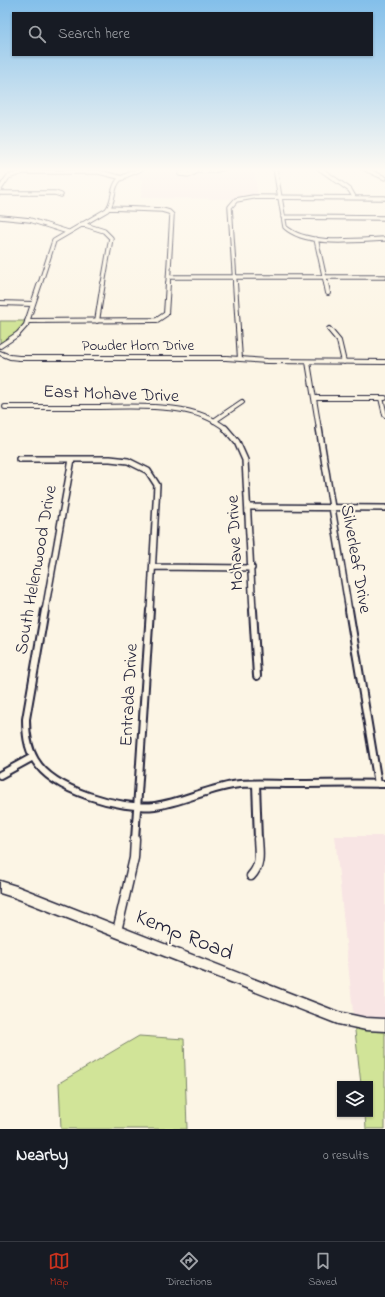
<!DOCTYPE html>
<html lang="en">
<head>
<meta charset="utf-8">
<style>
	:root { --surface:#171b24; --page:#20242c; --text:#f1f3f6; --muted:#9ea1a6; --line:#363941; --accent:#c8321e }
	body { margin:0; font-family:"Indie Flower",sans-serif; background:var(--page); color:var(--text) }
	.controls { position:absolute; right:12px; bottom:12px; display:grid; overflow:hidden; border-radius:0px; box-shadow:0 1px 3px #0004 }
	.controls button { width:36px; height:36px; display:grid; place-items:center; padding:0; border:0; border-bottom:1px solid var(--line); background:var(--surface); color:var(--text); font:20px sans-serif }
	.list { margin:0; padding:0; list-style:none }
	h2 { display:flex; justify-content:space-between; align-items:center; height:52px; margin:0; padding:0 16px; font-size:17px }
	h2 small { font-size:13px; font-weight:400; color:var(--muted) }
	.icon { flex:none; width:22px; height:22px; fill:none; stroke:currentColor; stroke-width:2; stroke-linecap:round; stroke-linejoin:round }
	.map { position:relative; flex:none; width:385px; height:1129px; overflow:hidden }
	.search { position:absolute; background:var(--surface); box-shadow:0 1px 3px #0004; left:12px; right:12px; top:12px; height:44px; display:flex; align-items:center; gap:10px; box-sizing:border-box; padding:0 14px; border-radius:0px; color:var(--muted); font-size:15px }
	.sheet { height:112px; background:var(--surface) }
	nav { display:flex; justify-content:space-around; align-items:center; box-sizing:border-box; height:56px; border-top:1px solid var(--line); background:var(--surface); font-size:11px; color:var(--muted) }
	nav a { display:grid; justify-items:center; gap:2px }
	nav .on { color:var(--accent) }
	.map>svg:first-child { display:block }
</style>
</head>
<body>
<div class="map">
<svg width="385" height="1129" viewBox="0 0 385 1129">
	<rect width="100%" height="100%" fill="#fcf5e5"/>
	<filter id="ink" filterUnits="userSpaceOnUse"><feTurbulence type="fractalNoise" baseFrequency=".025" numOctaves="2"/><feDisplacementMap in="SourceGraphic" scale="8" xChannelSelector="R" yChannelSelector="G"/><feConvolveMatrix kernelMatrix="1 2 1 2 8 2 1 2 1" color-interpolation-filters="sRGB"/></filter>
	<g filter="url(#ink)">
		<path fill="#f8e5e4" d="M142,168H254L258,197L240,199L141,198L143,180L127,176Z
			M335,836H385V1025L354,1022Z"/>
		<path fill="#d1e498" stroke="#7a836a" d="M0,321H25L20,331L0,344Z
			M354,1022L385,1025V1129H366L365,1114H370V1084H361Z
			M139,1036L184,1039L187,1129H61L59,1083Z"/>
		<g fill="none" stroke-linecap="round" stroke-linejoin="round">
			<g stroke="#22223b" stroke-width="5.5">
				<path id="street-far4" d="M275,168L285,227C307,247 357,240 385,239
					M319,168L350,190L354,197
					M363,168L385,178
					M188,171H197L190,175L180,174Z
					M197,171H213L224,168
					M0,189L8,177L23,172H99L123,178
					M0,193H55L61,195
					M109,208L162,210L169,212L172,215L168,284
					M0,217L30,220L68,232
					M283,217L385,218
					M82,224L104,231L111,238L103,284
					M316,239L326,284
					M169,277H385
					M40,284L54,241L107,210C115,201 111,188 119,180C125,174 135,173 142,168
					M235,284L230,207L236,200L253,197L385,198"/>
			</g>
			<g stroke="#22223b" stroke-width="6">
				<path id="street-far3" d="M235,283L240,359
					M326,283L328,293
					M0,303L33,304
					M27,321L157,320L166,314L168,283
					M97,321L103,283
					M329,329L339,341L344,362
					M0,346L18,334L26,325L40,283
					M0,353L10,357L19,358H226L267,361L385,362
					M308,362L319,429
					M314,398H385
					M381,398L385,415
					M5,407C34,407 64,407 93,407C133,407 194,401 226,429
					M214,421L242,402"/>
			</g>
			<g stroke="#22223b" stroke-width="8">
				<path id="street-far2" d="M225,428L237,442L245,460L253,611
					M319,428L349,611
					M19,459H110L128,461L148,471L157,485L150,611
					M248,507L385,508
					M153,567L252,568
					M45,611L72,459"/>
			</g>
			<g stroke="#22223b" stroke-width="10">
				<path id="street-far1" d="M45,610L26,719C26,733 27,747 35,760C53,791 121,810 155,806C184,802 210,787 240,784C258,783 276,784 294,784C324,784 355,783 385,784
					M253,610L257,676
					M349,610L378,784
					M0,775L33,757
					M256,784L258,840
					M135,840L150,610"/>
			</g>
			<g stroke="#22223b" stroke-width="11">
				<path id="street" d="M251,876C261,866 259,853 258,839
					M117,931L134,858L135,839"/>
			</g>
			<g stroke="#22223b" stroke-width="3">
				<path id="secondary" d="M0,881L16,886L338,1012L366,1018L385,1019V1031L366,1030L338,1024L16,898L0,893Z"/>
			</g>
			<use href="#street-far4" stroke="#fcf5e5" stroke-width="3.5"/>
			<use href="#street-far3" stroke="#fcf5e5" stroke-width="4"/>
			<use href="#street-far2" stroke="#fcf5e5" stroke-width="5"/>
			<use href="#street-far1" stroke="#fcf5e5" stroke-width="6"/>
			<use href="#street" stroke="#fcf5e5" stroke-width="8"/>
			<use href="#secondary" fill="#fcf5e5" fill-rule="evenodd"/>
		</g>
	</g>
	<linearGradient id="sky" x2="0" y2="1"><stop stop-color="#83bfea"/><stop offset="0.52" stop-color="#fefaf3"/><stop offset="1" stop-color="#fefaf3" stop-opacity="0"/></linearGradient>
	<rect width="385" height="326" fill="url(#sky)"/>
	<g text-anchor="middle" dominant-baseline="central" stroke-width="4" stroke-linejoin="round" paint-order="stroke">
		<g font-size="15" fill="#22223b" stroke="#fcf5e5">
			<text x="138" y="346">Powder Horn Drive</text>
		</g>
		<g font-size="18" fill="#22223b" stroke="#fcf5e5">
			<text transform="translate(111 395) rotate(2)">East Mohave Drive</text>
			<text transform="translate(236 543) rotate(-93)">Mohave Drive</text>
			<text transform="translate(355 559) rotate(80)">Silverleaf Drive</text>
			<text transform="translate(37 570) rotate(-80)">South Helenwood Drive</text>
			<text transform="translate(130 695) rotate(-87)">Entrada Drive</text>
		</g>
		<g font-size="22" fill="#22223b" stroke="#fcf5e5">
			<text transform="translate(184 936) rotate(22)">Kemp Road</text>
		</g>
	</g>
</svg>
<div class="controls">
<button><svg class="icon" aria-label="layers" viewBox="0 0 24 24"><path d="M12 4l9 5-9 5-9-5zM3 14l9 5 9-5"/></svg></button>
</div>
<div class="search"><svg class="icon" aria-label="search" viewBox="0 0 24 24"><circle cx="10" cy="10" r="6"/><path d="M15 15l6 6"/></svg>Search here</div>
</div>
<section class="sheet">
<h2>Nearby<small>0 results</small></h2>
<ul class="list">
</ul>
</section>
<nav>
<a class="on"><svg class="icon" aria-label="map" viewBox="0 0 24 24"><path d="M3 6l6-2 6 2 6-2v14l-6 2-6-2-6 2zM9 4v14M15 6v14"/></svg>Map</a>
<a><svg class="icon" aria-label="directions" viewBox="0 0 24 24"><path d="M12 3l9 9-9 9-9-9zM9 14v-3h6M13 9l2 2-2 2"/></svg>Directions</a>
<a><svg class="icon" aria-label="saved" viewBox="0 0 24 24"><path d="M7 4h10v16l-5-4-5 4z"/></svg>Saved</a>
</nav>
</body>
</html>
